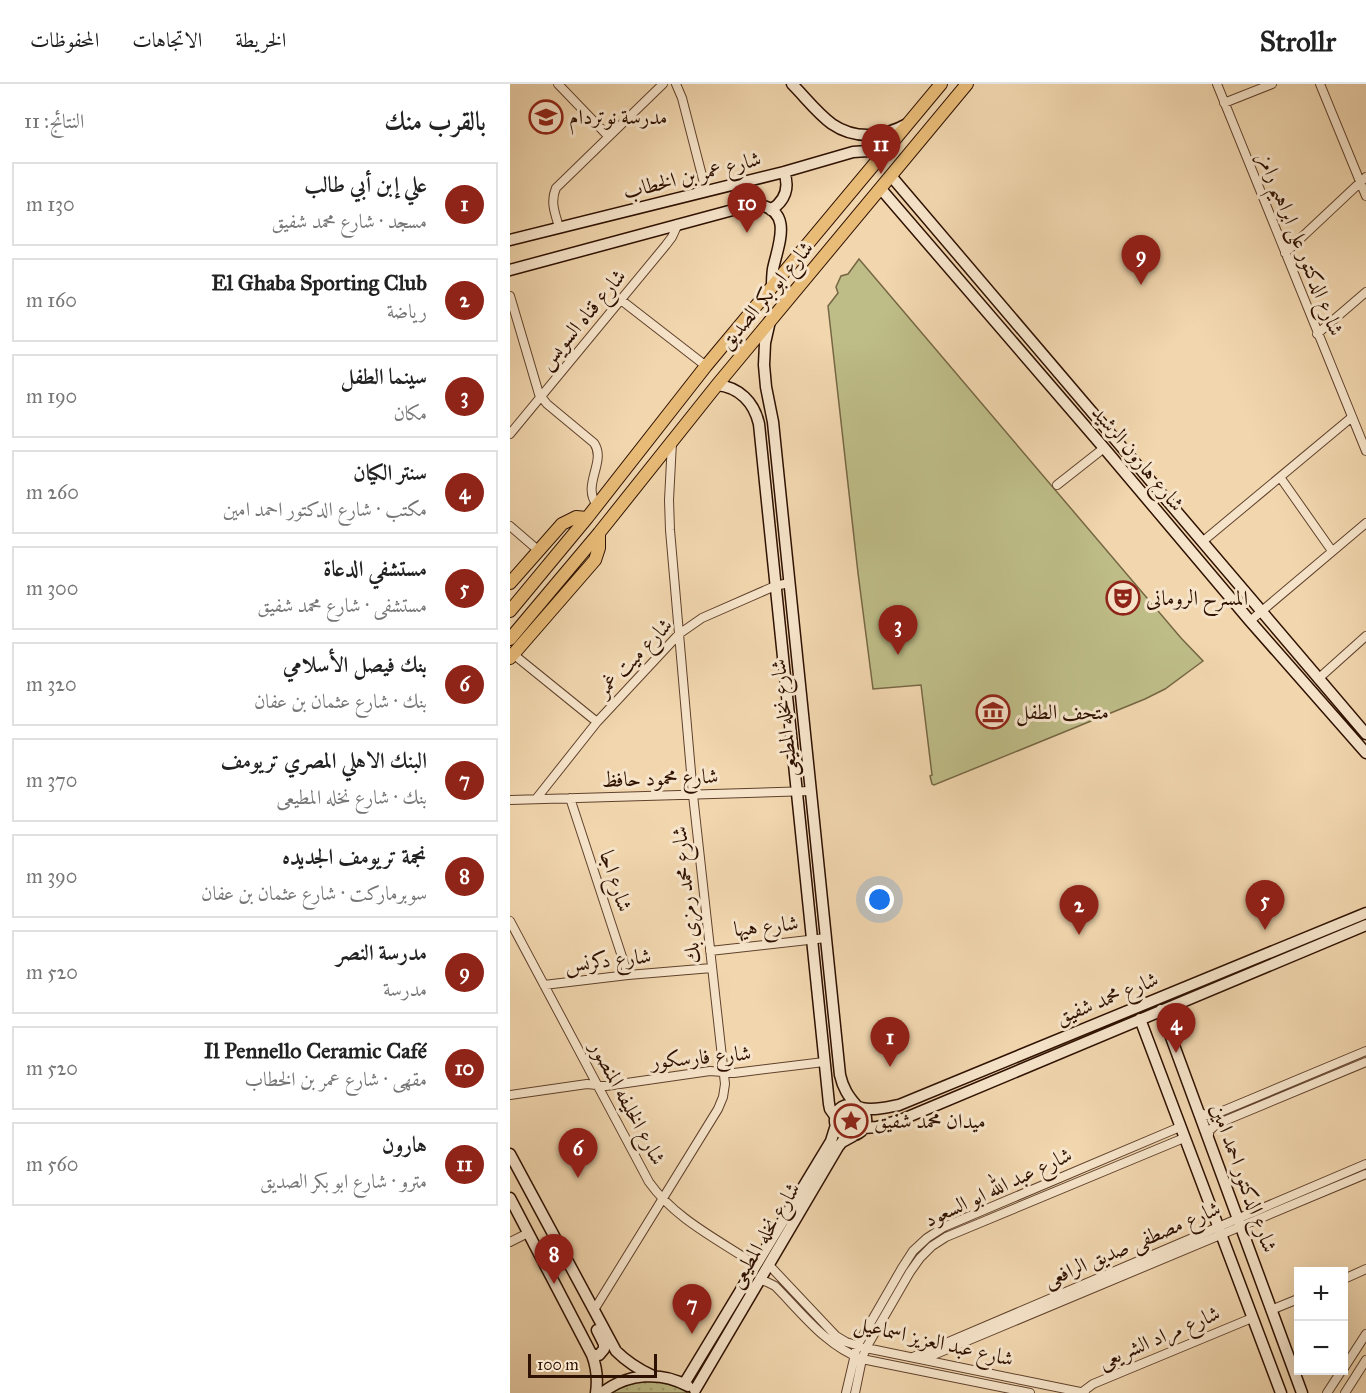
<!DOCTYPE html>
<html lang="ar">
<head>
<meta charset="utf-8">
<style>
	:root { --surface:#fff; --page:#f2f2f2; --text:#222; --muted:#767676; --line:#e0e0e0; --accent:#8f2418 }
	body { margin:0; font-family:"IM FELL Great Primer",Amiri,serif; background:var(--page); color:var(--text); direction:rtl }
	.controls { position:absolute; right:18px; bottom:18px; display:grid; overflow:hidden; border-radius:0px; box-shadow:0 6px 24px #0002 }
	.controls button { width:54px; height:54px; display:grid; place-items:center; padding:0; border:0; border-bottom:2px solid var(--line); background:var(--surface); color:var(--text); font:30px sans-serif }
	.scale { position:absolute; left:18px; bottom:15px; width:129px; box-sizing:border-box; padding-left:6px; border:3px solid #2f1101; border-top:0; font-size:16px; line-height:21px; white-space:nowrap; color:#2f1101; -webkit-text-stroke:4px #f6e4ca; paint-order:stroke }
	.you { position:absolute; left:370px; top:816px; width:21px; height:21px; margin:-15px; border:4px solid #fff; border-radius:50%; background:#1a73e8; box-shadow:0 0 0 9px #1a73e833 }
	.badge { display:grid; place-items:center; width:39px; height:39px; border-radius:50%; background:var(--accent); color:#fff; font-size:20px; font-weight:700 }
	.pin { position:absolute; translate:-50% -50px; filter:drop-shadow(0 2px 3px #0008) }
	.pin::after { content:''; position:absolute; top:32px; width:21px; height:18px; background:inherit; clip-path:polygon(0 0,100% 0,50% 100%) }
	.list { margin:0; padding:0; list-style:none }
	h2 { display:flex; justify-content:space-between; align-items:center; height:78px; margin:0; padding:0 24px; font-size:26px }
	h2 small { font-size:20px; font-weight:400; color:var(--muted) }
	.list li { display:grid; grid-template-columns:39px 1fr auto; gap:18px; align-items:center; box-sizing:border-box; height:84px; margin:0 12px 12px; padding:0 12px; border:2px solid var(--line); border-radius:0px }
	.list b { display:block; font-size:22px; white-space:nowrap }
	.list p { margin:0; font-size:20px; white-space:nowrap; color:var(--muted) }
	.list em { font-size:20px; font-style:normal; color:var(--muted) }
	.map { position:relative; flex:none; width:856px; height:1309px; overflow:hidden; direction:ltr }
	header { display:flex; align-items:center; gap:36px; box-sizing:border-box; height:84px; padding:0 30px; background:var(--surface); border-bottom:2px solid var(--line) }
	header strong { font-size:28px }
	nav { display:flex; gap:33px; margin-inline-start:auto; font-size:21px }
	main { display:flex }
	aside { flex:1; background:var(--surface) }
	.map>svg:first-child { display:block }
</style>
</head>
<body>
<header>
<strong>Strollr</strong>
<nav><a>الخريطة</a><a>الاتجاهات</a><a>المحفوظات</a></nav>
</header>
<main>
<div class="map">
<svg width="856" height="1309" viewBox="0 0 856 1309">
	<defs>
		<pattern id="grass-dots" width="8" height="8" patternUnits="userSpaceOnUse" patternTransform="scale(1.5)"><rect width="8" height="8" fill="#bebd88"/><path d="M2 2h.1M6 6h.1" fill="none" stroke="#a4a174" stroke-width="1.8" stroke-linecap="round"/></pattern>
	</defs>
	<rect width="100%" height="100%" fill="#f1d6ae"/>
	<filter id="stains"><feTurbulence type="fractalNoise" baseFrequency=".00333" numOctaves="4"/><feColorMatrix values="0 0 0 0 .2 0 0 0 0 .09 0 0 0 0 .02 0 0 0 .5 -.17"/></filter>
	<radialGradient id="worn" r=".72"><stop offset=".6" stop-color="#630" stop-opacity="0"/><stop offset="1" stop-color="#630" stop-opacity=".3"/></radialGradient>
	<path fill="url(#grass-dots)" stroke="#766744" stroke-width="1.5" d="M140,1297C154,1298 167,1301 179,1309H101C113,1301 126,1298 140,1297Z"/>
	<path fill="#bebd88" stroke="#766744" stroke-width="1.5" d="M349,175L671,554L693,577L655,605L635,615L424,701L422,700L420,692L422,691L411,601L363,605L348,489L318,222L328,209L326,203L331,192L338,190Z"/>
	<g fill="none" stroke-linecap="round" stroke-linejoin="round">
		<g stroke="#60422c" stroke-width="10">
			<path id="street" d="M48,0L98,52
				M166,0L172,14L196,107
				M707,0L856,367
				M810,0L856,112
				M714,19L762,0
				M49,143C45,129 40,118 46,104L153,0
				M775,169L856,93
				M0,212L29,310L37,320L84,359C97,378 71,401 87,421
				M111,216L196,282
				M807,250L856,208
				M0,350L156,161L162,153L168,140
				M770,393L822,467
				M547,401L594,364
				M0,442L29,467
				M692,458L842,333
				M740,537L856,439
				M3,570L87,638
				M808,595L856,552
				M60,714L118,891
				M26,715L87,638L169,550L192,534L265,502L279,499
				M0,716L301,707
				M0,837L139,1098C165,1135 209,1156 246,1181
				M200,867L316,854
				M34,901L118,891L202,884
				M0,1011L77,1000L96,1002L200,987L224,989L314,978
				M688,1028L695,1031H703L856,967
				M698,1054L700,1046L707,1040L856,978
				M0,1158L18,1149
				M259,1181L326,1252L336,1258L356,1264L575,1309
				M834,1195L856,1185
				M250,1196L257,1198L265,1202C291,1228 316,1262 352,1275L520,1309
				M84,1226L208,1025L213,1013L215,1000L183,711L160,446L159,416L162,358
				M761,1226L788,1215
				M403,1273L856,1080
				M414,1275L856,1090
				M834,1284L856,1250
				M336,1309L347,1262L392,1184L403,1167L417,1154L434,1143L670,1043
				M345,1309L352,1275L356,1264L400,1188L410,1174L422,1162L436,1153L674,1054
				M571,1309L583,1300L742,1234
				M817,1309L832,1286
				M835,1309L856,1276"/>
		</g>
		<g stroke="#2f1101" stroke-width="13">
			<path id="secondary" d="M282,0C295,13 307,29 322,40C345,56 374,53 397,40
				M381,92L856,650
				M371,105L594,364L740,537L856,669
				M261,126C275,117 280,104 274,88
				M0,156L274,88L343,68L358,67L372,71
				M0,186L245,120C285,125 268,161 263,185C262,192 262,198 262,204
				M260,237L255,259L254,281L256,303L263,338L330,991C333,1004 338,1012 347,1022
				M207,301C229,303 244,318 249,340L319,1020L320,1025L325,1032
				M651,926L792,1309
				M630,935L771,1309
				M351,1024C369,1045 335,1064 326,1042C324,1037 325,1032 327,1028C329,1024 334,1021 338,1021C344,1020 347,1023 352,1024C364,1027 378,1023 389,1021L856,829
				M354,1044L367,1043L393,1035L856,841
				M0,1070L106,1267C117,1278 128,1285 143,1292
				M0,1114L82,1271C87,1284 88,1295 86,1309
				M82,1271H89L94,1265V1260L87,1246
				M174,1300L321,1057L326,1041
				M185,1306L328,1063L332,1058L343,1052
				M92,1309C117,1289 151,1287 178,1302"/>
		</g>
		<g stroke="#2f1101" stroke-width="14">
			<path id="primary" d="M0,499L52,440L66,433L77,434
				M0,527L77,434L196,282L431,0
				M0,555L89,449L207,301L457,0
				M0,574L85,476L89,464V449"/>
		</g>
		<use href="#street" stroke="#f6e4ca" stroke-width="8"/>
		<use href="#secondary" stroke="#f6e4ca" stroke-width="10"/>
		<use href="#primary" stroke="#e8bb77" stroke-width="12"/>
	</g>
	<defs>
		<g id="school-ring" transform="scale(1.725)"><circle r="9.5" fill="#f6e4ca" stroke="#8f2418" stroke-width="1.5"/><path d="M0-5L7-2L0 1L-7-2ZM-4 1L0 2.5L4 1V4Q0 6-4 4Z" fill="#8f2418"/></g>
		<g id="theatre-ring" transform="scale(1.725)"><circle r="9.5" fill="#f6e4ca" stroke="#8f2418" stroke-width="1.5"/><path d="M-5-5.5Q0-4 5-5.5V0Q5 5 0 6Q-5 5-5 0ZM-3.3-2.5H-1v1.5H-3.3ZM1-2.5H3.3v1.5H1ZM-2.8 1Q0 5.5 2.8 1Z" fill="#8f2418"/></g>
		<g id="museum-ring" transform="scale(1.725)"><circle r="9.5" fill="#f6e4ca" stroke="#8f2418" stroke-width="1.5"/><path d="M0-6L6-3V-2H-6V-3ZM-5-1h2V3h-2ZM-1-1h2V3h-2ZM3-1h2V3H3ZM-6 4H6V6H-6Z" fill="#8f2418"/></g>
		<g id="sight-ring" transform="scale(1.725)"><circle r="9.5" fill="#f6e4ca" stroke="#8f2418" stroke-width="1.5"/><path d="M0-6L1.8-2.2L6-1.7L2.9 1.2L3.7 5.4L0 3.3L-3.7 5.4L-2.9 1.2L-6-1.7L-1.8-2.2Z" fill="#8f2418"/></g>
	</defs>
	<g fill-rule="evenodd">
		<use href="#school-ring" x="36" y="33"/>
		<use href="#theatre-ring" x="613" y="514"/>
		<use href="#museum-ring" x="483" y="628"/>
		<use href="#sight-ring" x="341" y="1037"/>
	</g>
	<g text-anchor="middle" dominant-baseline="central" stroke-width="6" stroke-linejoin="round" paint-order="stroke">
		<g font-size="21" fill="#2f1101" stroke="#f6e4ca" text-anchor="start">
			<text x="59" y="33">مدرسة نوتردام</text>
			<text x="636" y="514">المسرح الرومانى</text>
			<text x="506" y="628">متحف الطفل</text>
			<text x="364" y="1037">ميدان محمد شفيق</text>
		</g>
		<g font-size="21" fill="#2f1101" stroke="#f6e4ca">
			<text transform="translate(182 91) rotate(-14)">شارع عمر بن الخطاب</text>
			<text transform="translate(791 160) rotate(68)">شارع الدكتور على ابراهيم رامز</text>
			<text transform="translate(256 211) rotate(-50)">شارع ابو بكر الصديق</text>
			<text transform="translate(72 235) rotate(-50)">شارع قناه السويس</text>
			<text transform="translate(628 374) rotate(50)">شارع هارون الرشيد</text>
			<text transform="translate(124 573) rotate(-46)">شارع ميت غمر</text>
			<text transform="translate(274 634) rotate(-96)">شارع نخله المطيعى</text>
			<text transform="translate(150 694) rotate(-2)">شارع محمود حافظ</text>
			<text transform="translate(106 797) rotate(72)">شارع اجا</text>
			<text transform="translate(176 811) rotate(-96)">شارع محمد رمزى بك</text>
			<text transform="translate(256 842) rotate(-6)">شارع هيها</text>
			<text transform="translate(98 876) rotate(-6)">شارع دكرنس</text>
			<text transform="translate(597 914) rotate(-22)">شارع محمد شفيق</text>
			<text transform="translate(191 973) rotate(-5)">شارع فارسكور</text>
			<text transform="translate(118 1019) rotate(62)">شارع الخليفه المنصور</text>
			<text transform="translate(734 1094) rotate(70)">شارع الدكتور احمد امين</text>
			<text transform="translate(488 1103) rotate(-25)">شارع عبد الله ابو السعود</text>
			<text transform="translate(254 1151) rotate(-59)">شارع نخله المطيعى</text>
			<text transform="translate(622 1160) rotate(-23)">شارع مصطفى صديق الرافعى</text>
			<text transform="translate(649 1253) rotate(-23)">شارع مراد الشريعى</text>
			<text transform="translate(424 1257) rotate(13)">شارع عبد العزيز اسماعيل</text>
		</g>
	</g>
	<rect width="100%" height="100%" filter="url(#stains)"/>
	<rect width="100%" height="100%" fill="url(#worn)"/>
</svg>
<div class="controls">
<button>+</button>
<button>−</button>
</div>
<div class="scale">100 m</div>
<div class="you"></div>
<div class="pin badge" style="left:380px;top:983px">1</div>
<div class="pin badge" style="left:569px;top:851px">2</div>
<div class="pin badge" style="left:388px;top:571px">3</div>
<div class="pin badge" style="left:666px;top:969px">4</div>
<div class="pin badge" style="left:755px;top:846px">5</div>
<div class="pin badge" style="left:68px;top:1094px">6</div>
<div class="pin badge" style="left:182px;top:1250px">7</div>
<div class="pin badge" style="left:44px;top:1200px">8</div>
<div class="pin badge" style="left:631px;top:201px">9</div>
<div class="pin badge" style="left:237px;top:149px">10</div>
<div class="pin badge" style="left:371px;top:90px">11</div>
</div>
<aside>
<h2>بالقرب منك<small>النتائج: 11</small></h2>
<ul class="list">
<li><span class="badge">1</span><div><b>علي إبن أبي طالب</b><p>مسجد · شارع محمد شفيق</p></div><em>130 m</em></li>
<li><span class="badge">2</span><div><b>El Ghaba Sporting Club</b><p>رياضة</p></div><em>160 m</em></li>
<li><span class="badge">3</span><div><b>سينما الطفل</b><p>مكان</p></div><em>190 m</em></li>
<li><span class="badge">4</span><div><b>سنتر الكيان</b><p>مكتب · شارع الدكتور احمد امين</p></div><em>260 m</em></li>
<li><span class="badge">5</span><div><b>مستشفي الدعاة</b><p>مستشفى · شارع محمد شفيق</p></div><em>300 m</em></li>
<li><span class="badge">6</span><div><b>بنك فيصل الأسلامي</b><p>بنك · شارع عثمان بن عفان</p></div><em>320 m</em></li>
<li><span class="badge">7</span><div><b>البنك الاهلي المصري تريومف</b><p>بنك · شارع نخله المطيعى</p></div><em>370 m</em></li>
<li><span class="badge">8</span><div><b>نجمة تريومف الجديده</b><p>سوبرماركت · شارع عثمان بن عفان</p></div><em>390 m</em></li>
<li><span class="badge">9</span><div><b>مدرسة النصر</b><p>مدرسة</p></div><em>520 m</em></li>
<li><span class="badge">10</span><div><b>Il Pennello Ceramic Café</b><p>مقهى · شارع عمر بن الخطاب</p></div><em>520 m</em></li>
<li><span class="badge">11</span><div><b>هارون</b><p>مترو · شارع ابو بكر الصديق</p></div><em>560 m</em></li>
</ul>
</aside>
</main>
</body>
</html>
